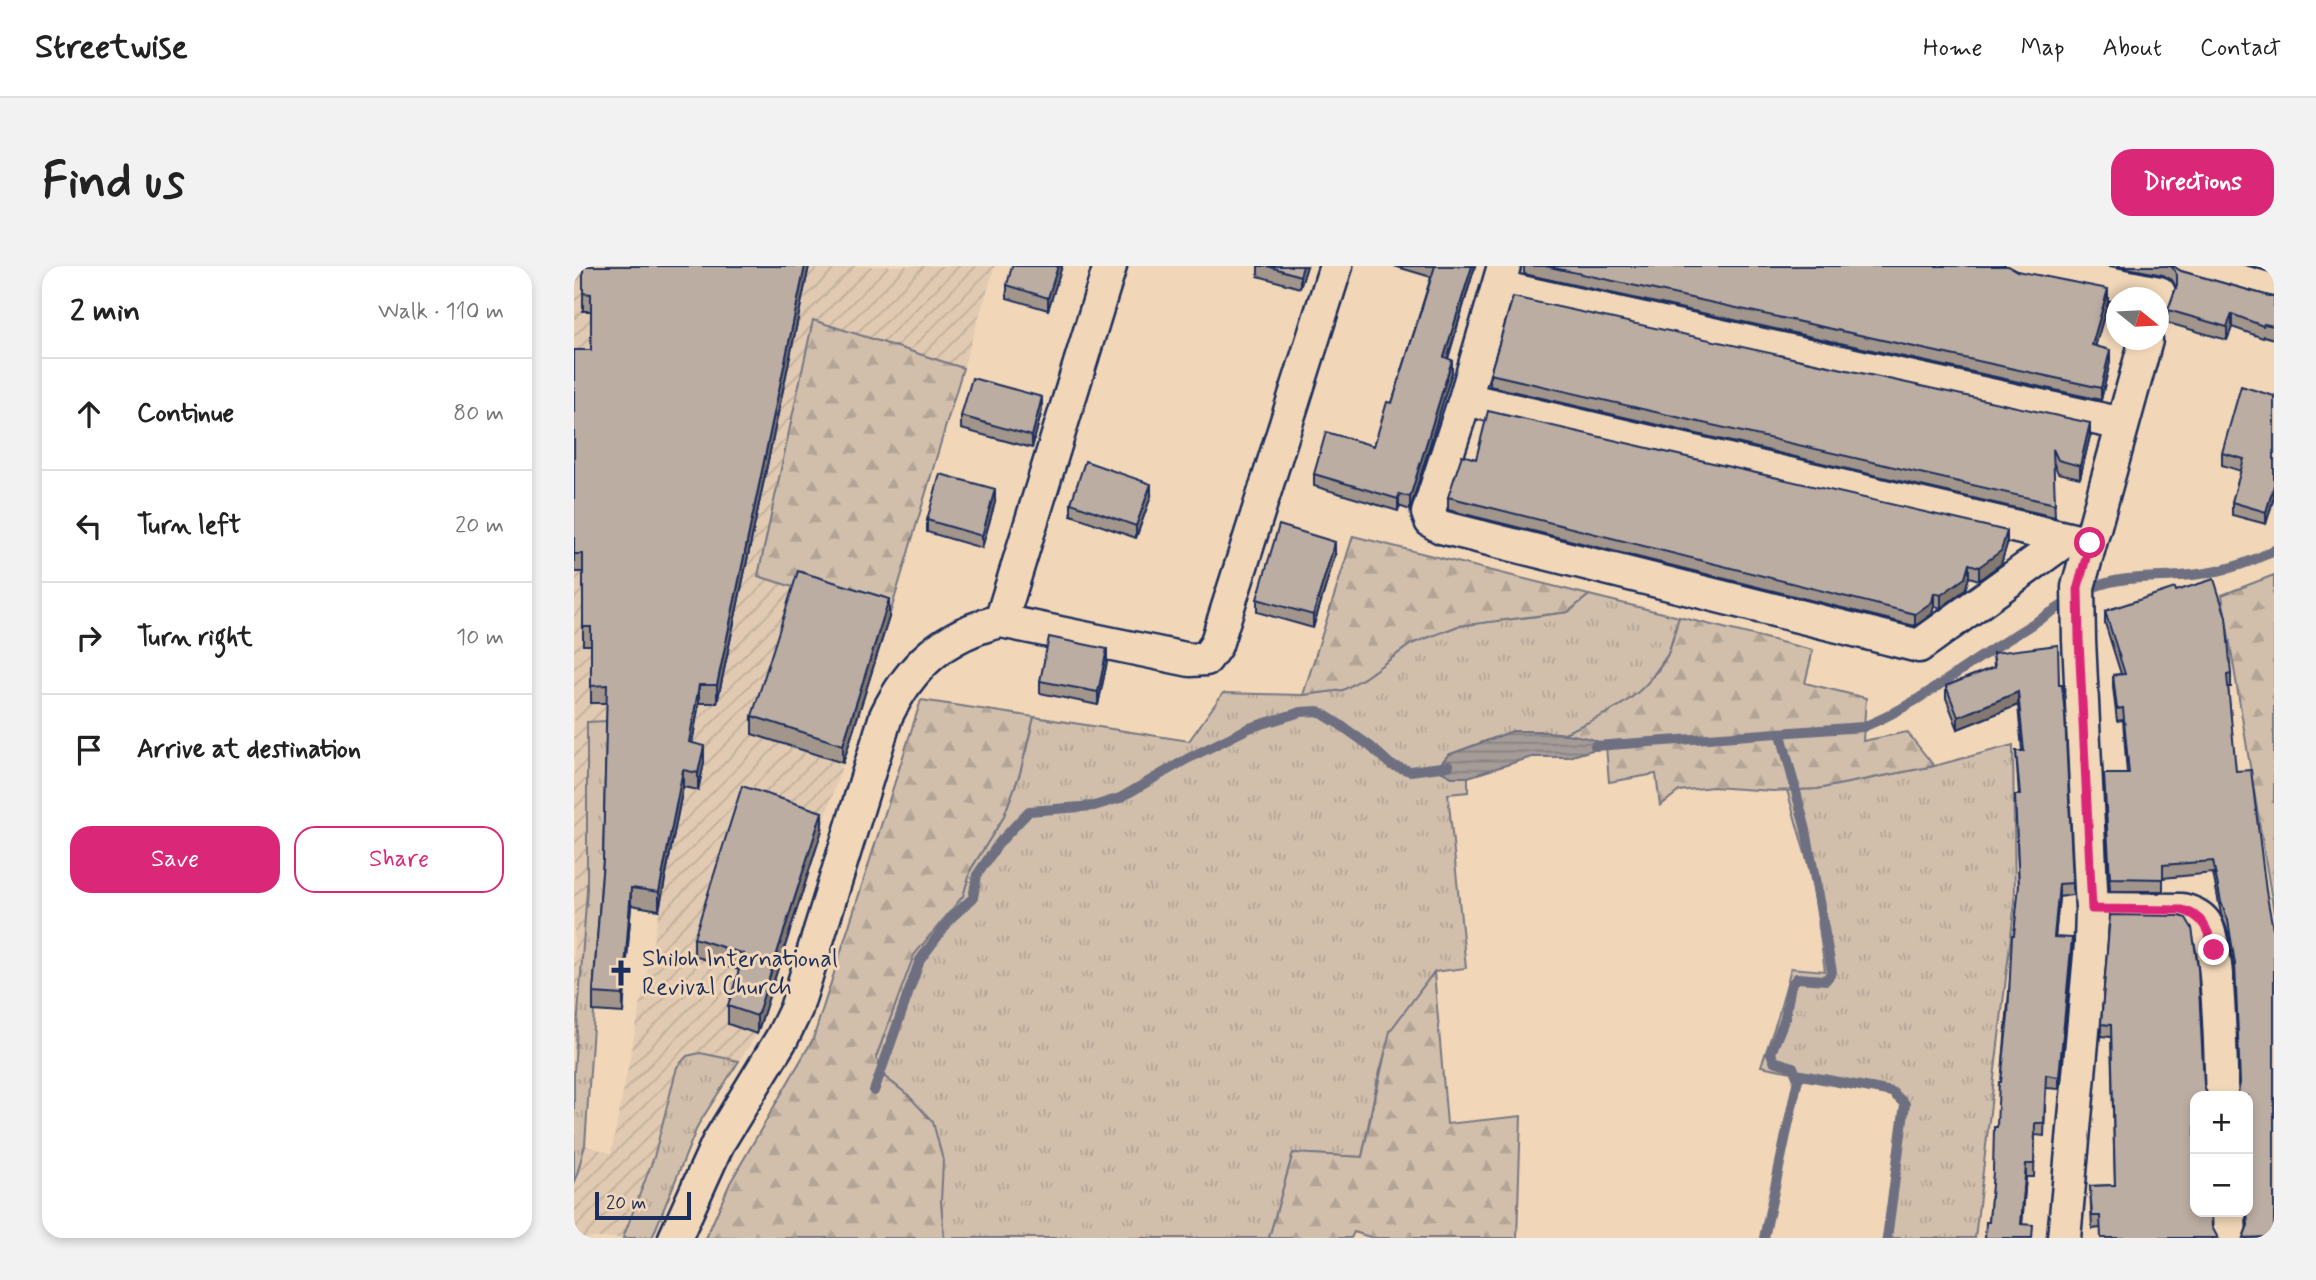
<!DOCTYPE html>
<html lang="en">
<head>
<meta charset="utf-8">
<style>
	:root { --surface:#fff; --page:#f2f2f2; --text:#222; --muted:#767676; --line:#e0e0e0; --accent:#db2777 }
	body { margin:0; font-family:Mynerve,sans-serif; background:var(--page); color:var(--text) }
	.controls { position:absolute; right:21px; bottom:21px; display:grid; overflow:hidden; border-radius:14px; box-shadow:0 4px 10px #0003 }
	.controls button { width:63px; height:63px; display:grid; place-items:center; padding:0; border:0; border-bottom:2px solid var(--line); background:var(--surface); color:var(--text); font:35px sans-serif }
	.compass { position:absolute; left:1532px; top:21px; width:63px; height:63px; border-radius:50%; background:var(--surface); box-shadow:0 4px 10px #0003; rotate:108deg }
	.scale { position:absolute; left:21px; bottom:18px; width:96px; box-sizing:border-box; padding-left:7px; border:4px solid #1b2f5e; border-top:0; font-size:19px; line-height:24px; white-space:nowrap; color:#1b2f5e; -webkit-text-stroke:5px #f1d7b8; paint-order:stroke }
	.stop { position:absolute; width:21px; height:21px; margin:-16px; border:5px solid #db2777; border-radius:50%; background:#fff }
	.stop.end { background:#db2777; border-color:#fff; box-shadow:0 2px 7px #0008 }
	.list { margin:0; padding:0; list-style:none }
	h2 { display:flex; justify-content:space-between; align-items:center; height:91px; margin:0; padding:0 28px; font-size:30px }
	h2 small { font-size:23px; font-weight:400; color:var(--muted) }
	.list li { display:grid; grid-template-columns:46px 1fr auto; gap:21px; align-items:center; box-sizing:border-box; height:112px; padding:0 28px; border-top:2px solid var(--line) }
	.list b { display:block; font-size:26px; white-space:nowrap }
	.list em { font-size:23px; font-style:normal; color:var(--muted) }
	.actions { display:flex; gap:14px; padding:21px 28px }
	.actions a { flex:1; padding:16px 0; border:2px solid var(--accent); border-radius:21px; text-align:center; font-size:24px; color:var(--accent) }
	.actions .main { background:var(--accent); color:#fff }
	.icon { flex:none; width:38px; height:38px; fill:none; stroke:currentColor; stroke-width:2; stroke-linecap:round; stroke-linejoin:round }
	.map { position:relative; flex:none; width:1700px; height:972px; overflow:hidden; border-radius:21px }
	header { display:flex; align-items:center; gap:42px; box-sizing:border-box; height:98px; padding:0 35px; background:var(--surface); border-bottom:2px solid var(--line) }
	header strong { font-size:33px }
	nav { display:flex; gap:38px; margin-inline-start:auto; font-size:24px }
	.intro { display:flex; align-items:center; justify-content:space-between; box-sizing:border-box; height:168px; padding:0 42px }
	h1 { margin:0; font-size:49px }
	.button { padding:18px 32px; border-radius:21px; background:var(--accent); color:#fff; font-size:24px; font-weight:700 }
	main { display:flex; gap:42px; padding:0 42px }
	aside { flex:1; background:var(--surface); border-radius:21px; box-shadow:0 4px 10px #0003 }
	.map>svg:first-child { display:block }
</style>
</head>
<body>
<header>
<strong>Streetwise</strong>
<nav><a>Home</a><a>Map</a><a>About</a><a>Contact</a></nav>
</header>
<div class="intro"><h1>Find us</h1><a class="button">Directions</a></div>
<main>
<aside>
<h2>2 min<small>Walk · 110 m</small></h2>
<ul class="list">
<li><svg class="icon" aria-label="ahead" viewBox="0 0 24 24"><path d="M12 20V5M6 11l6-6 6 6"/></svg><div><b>Continue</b></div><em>80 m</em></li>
<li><svg class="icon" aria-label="left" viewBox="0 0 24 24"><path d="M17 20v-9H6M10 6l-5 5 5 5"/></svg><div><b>Turn left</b></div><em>20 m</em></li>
<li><svg class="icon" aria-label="right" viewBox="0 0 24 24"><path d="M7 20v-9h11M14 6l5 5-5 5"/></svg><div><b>Turn right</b></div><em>10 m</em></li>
<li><svg class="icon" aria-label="arrive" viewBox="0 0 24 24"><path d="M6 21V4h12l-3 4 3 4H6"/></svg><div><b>Arrive at destination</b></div></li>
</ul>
<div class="actions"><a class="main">Save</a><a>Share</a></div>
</aside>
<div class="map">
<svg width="1700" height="972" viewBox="0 0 1700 972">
	<defs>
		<pattern id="industrial-furrows" width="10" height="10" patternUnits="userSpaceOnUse" patternTransform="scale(1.75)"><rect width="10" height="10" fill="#e1cab1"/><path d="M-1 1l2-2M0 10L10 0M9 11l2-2" fill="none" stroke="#c0ae9b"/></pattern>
		<pattern id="grass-tufts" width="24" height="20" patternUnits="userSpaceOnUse" patternTransform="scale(1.75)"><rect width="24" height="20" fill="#d1bfab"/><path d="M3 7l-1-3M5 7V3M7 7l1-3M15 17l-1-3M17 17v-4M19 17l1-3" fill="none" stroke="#b3a496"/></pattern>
		<pattern id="forest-firs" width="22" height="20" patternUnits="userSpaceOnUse" patternTransform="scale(1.75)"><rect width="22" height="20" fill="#d1bfab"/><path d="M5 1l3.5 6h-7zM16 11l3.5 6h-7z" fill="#b3a496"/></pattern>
		<pattern id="water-rules" width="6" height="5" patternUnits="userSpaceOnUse" patternTransform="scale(1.75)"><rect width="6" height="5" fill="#a59c98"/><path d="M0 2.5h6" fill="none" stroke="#86807f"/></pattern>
	</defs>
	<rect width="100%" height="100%" fill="#f1d7b8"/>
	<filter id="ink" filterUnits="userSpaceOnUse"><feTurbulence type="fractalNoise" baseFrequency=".0143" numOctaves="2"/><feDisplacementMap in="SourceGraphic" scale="14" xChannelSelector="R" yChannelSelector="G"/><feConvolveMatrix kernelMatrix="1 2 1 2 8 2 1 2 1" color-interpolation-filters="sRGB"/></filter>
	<g filter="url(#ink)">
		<path fill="url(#industrial-furrows)" fill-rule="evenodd" d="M0,0H421L389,102L239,54L315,351L183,768L124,859L78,972H0ZM115,494L37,887H36L11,879L23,668Z"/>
		<path fill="url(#grass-tufts)" stroke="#767784" stroke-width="2" d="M1015,329L1105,351L1094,388L1068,425L1036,447L986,469L965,465H939L874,489L878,511H894V526L874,528L892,702L860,706L817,765L803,816L788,891L719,887L695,972H370L367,936L334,829L311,811L302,791L340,688L389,630L397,603L429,552L446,507L460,451L615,475L649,427L729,429L769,424L793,410L837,378L884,360L994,346Z
			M33,455L29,612L11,879L0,919V806L13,623V456Z
			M1439,479L1441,636L1401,972H1313L1331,838L1318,826L1187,800L1204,751L1217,702L1251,705L1238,612L1213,524L1243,523L1360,500Z
			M126,787L165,795L124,859L78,972H49L80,891L103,801L113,790Z"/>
		<path fill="url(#forest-firs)" stroke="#767784" stroke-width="2" d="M239,54L389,102L315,351L184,310Z
			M779,270L1015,329L994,346L884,360L837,378L793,410L769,424L729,429Z
			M1700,309V647L1648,329Z
			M1105,351L1239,384L1231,417L1292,432L1289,475L1333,466L1360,500L1243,523L1199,525L1138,521L1105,525L1086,540L1082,508L1035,516L1032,480L986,469C1031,449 1070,434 1094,388C1099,377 1101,363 1105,351Z
			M347,434L460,451L446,507L429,552L397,603L389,630L340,689L302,791L311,811L334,829L359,856L369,894L367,936L370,972H132L156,917L239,773Z
			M860,706L873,858L947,850L943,972H799L780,966L777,972H695L719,887L788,891L816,765Z"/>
		<path fill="url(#water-rules)" stroke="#6e7081" stroke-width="2" d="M939,465C964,465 1011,466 1032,480L995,491H958L894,511H878L862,503L874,489Z"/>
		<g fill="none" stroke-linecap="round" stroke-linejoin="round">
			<path stroke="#6e7081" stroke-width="10" d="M1510,326C1540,309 1573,313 1606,310C1639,308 1671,300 1700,284
				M1021,480L1289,461C1331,444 1359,423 1396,398C1429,376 1463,355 1497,334
				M1222,808L1318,826L1331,838L1313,972
				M300,825L346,694L378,651L399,632L403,609L425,577L455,545L520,540L546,532L613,493L675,462L727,446L744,445L765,458L796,480L817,499L836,505L875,500
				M1190,972L1224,813L1219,801L1200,795L1197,787L1211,752L1217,719L1223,712L1252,714L1258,706L1232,564L1207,468"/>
			<g stroke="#1b2f5e" stroke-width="37">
				<path id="minor" d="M930,0L891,133L854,247L857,255L867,261L1345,380L1493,273
					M1447,0L1585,27
					M1612,0L1700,25
					M924,21L1548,158
					M891,133L1508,276
					M427,355L536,0
					M1518,643L1608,644C1616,646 1626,650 1631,657C1646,680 1646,796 1648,830
					M1655,946L1656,972
					M101,972L144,877L208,772L222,743L312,450C337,399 371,368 427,355L616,394L632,393L642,379L762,0
					M1490,972L1517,678L1518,643L1505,374L1504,321L1572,74"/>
			</g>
			<use href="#minor" stroke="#f1d7b8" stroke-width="32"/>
		</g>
		<path fill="#a2958b" stroke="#1b2f5e" stroke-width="2" d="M9,0H235L143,437H125L118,477L130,497L124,524L109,521L85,644L57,639L49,747L19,745V727L29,594L33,437H17V379H9V306H0V84H17V45H9Z
			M488,0L474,44L433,32V19Z
			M684,0H733L726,22L684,10Z
			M820,0H901L874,93L878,106L836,244L825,240L824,245L740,220V208L800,180L818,137L857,11Z
			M947,0H1434L1443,5L1534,36L1521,80L1536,96L1527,134L950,8V2Z
			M1543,0H1599L1607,5L1695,30H1700V73L1690,70L1689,72L1658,61L1653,74L1594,57V44L1602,21L1598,14L1589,9Z
			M1679,0H1700V6Z
			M916,108L1516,170L1506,212L1484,207L1479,196L1481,251L916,120Z
			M1700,130V231L1692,258L1658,249V236L1667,205L1648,199V187Z
			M468,144L458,182L387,163V150Z
			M577,230L562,272L497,249V237Z
			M874,231L1433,278L1427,298L1405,314L1395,311L1391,324L1367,342L1360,340L1358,348L1341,360L874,244Z
			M421,236L408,282L353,266V254Z
			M761,289L739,362L683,346V333Z
			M1602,325L1657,408V421H1654L1700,972H1669L1673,961L1672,946H1674L1664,827L1666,819L1661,711L1654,666L1647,648L1639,607L1589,612V625H1536L1530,508H1553L1549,454L1543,455L1539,421V409L1547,408L1531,357V345Z
			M315,351L269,497L178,468V450Z
			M1419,387L1485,419L1499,617V629L1485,631L1481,671L1498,685L1485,823L1472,822L1470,870L1461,869L1460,911H1452L1448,958L1415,956L1440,669L1445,623L1441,529H1445L1442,485H1448L1444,439L1384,463L1372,432V420L1420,401Z
			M533,396L524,439L466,427V415Z
			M248,564L183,768L154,758V740L165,704L120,690V672Z
			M1536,649L1630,819L1633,828L1526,962L1518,963L1516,920L1541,919L1537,771L1527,770V758Z"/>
		<path fill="#847971" stroke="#1b2f5e" stroke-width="2" d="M231,0H235L143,437V419Z
			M484,0H488L474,44V32Z
			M729,0H733L726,22V10Z
			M898,0H901L870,104V91Z
			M1534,23V36L1518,92V79Z
			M1658,48V61L1653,74V61Z
			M1536,84V96L1527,134V122Z
			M878,94V106L836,244V231Z
			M468,131V144L458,182V170Z
			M1516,157V170L1506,212V200Z
			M577,218V230L562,272V260Z
			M1700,219V231L1692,258V246Z
			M421,223V236L408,282V270Z
			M825,228V240L824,245V233Z
			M1433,265V278L1427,298L1405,314V301Z
			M761,276V289L739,362V349Z
			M1395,298V311L1391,324L1367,342V329Z
			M1360,327V340L1358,348L1341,360V348Z
			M315,333V351L269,497V479Z
			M533,383V396L524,439V426Z
			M125,419V437L115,494V476Z
			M1444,426V439L1384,463V451Z
			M130,480V497L124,524V507Z
			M109,504V521L85,644V626Z
			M248,546V564L183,768V750Z
			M1485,618V631L1480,684V671Z
			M57,622V639L49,747V729Z
			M1498,672V685L1485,823V811Z
			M1452,898V911L1447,971V958Z"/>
		<path fill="#bcada2" stroke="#1b2f5e" stroke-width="2" d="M9,0H231L143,419H125L115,476L130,480L124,507L109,504L85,626L57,622L49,729L19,727L29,594L33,419L17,420V361H9V288H0V84H17V28L9,27Z
			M438,0H484L474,32L433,19Z
			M693,0H729L726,10Z
			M861,0H898L870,91L878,94L836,231L825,228L824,233L740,208L752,166L800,180L813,136L818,137Z
			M971,0H1434L1443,5L1534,23L1518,79L1536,84L1527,122Z
			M1595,0H1599L1607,5L1695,30H1700V60L1690,58L1689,60L1658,48L1653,61L1594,44L1603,19V9L1598,1Z
			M939,31L1516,157L1506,200L1484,194L1479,183L1481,238L916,108Z
			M398,112L468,131L458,170L387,150Z
			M1667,120L1700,130V219L1692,246L1658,236L1670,193L1648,187Z
			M914,145L1433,265L1427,285L1405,301L1395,298L1391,312L1367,329L1360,327L1358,336L1341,348L874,231L888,189L902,193Z
			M511,195L577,218L562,260L497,237Z
			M366,208L421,223L408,270L353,254Z
			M705,259L761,276L739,349L683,333Z
			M224,305L315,333L269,479L178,450Z
			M1640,313L1652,351L1657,408L1653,409L1662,505L1677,504L1692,625L1700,668V972H1694L1693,971L1669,972L1674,959L1673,946L1674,830H1661L1664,827L1666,817L1661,698L1654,654L1647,636L1639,595L1589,599V613L1536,612L1530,508H1555L1549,442L1543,443L1539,409L1551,408L1531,345L1601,322L1602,325Z
			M475,371L533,383L524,426L466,415Z
			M1484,379L1485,419H1488L1491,450L1499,617L1485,618L1480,671L1498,672L1485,811L1472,809L1470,857H1461L1460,898H1452L1447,958L1459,959L1458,972H1411L1412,956H1415L1419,906L1420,861H1423L1425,816H1427L1434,750L1438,669H1440L1445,619L1441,529H1446L1442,485H1450L1444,426L1384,451L1372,420L1421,401L1419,387Z
			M168,520L248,546L183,750L154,740L170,688L120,672Z
			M1536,649L1606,650L1612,652L1618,662L1624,702L1630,819L1633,828L1636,830H1621V946H1637L1638,961L1644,972H1527L1526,950H1518L1516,920L1541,919L1537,759L1527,758Z"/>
	</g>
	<g fill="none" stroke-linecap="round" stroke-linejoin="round" filter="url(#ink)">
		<path stroke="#db2777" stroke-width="9" d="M1516,277L1504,321L1505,373L1518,643L1608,644C1629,649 1634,664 1640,684"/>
	</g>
	<defs>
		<g id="church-bare" transform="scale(2.1)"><path d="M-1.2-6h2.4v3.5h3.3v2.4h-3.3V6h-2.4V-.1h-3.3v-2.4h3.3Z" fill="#1b2f5e" stroke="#f1d7b8" stroke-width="2.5" paint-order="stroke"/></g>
	</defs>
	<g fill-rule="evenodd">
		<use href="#church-bare" x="47" y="707"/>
	</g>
	<g text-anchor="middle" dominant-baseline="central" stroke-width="6" stroke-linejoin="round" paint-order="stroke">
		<g font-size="24" fill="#1b2f5e" stroke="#f1d7b8" text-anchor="start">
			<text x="68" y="693">Shiloh International<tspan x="68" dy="28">Revival Church</tspan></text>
		</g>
	</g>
</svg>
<div class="controls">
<button>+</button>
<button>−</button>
</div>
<svg class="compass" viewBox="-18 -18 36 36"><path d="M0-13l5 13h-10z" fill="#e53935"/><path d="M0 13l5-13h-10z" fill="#767676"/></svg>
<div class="scale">20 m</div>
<div class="stop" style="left:1516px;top:277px"></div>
<div class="stop end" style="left:1640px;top:684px"></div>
</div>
</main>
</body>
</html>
